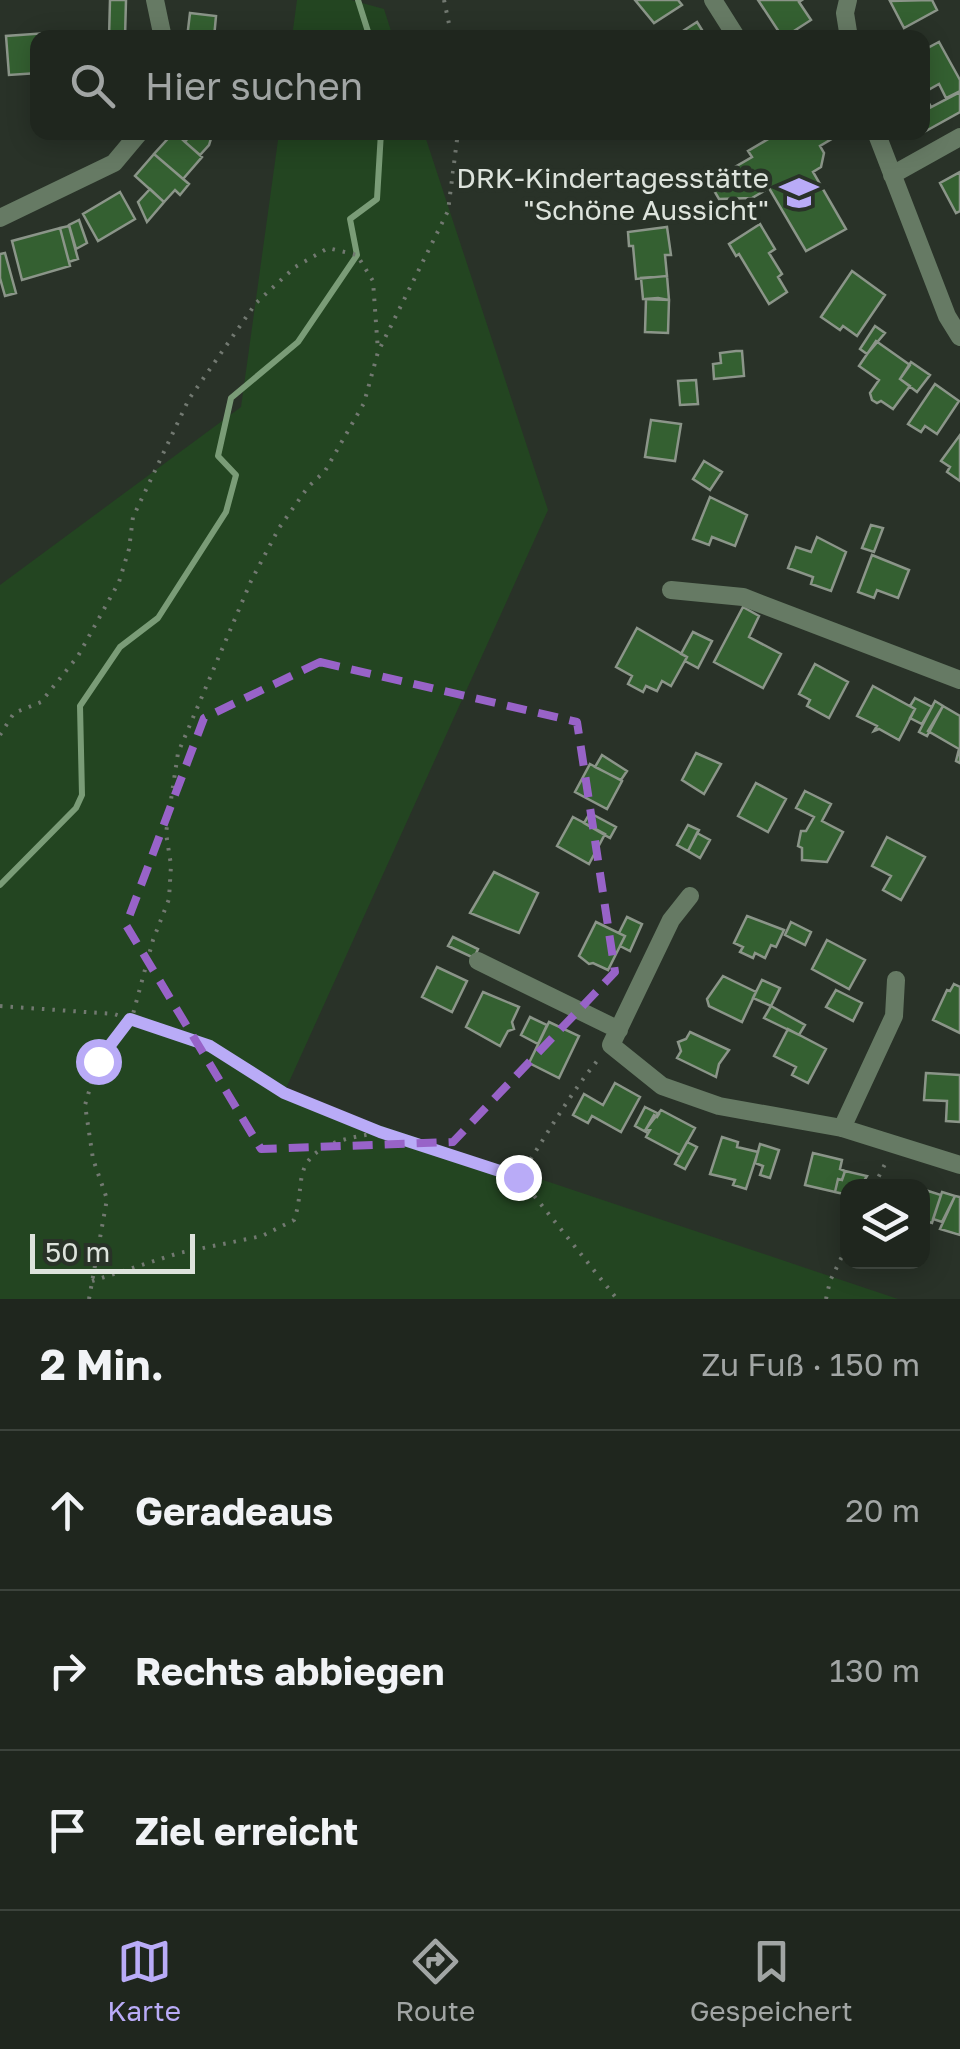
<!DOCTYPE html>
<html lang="de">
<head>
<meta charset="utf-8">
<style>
	:root { --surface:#1f261e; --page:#2c322b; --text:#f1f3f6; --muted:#a1a5a4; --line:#3c433c; --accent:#b9abf7 }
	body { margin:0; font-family:"Golos Text",sans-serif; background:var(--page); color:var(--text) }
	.controls { position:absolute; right:30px; bottom:30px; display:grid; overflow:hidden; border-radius:20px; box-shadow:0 5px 25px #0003 }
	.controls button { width:90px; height:90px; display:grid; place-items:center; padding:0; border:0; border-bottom:2px solid var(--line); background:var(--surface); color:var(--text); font:50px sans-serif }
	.scale { position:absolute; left:30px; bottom:25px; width:165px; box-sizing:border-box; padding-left:10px; border:5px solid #dde3dc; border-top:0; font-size:28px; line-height:35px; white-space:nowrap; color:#dde3dc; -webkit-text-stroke:8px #293228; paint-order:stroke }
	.stop { position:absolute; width:30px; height:30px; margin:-22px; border:8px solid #b9abf7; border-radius:50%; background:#fff }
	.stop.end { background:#b9abf7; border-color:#fff; box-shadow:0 2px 10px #0008 }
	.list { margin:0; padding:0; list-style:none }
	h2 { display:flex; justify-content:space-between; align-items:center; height:130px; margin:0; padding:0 40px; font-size:42px }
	h2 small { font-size:32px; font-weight:400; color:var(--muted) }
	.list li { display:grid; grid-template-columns:65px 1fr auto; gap:30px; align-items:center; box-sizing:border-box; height:160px; padding:0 40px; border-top:2px solid var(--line) }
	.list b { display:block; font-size:38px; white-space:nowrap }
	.list em { font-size:32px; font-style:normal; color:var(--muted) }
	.icon { flex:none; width:55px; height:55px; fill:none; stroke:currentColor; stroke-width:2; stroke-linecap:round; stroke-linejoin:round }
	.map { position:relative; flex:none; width:960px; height:1299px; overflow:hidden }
	.search { position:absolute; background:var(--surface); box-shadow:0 5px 25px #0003; left:30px; right:30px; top:30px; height:110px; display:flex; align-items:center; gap:25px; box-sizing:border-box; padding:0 35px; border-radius:20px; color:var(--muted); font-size:38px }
	.sheet { height:610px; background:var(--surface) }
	nav { display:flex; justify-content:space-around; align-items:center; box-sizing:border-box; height:140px; border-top:2px solid var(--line); background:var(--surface); font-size:28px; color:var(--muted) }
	nav a { display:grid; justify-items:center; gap:5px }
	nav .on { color:var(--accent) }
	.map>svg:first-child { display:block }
</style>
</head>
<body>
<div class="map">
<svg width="960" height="1299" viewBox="0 0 960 1299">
	<rect width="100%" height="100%" fill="#293228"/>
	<path fill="#234521" d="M297,0H351L384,9L393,37H292Z
		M279,133H424L548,510L284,1093L898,1299H0V585L241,407Z"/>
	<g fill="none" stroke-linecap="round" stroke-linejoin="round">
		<path stroke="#7a9c77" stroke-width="6" d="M358,0L370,38
			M0,885L76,808L82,795L80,706L120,647L158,618L226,512L236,475L218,456L231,398L298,342L357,255L350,219L377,199L381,132"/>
	</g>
	<path fill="#346031" stroke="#8b9589" stroke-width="2.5" d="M110,0H126L125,38H109Z
		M635,0H678L682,5L654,23Z
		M758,0H802L799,2L811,20L783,38Z
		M932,0L937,10L904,28L890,1Z
		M190,13L216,16L214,38H187Z
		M697,22L707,38H672Z
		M47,33V38H38V73L9,75L6,36Z
		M939,42L960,80V91L946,98L939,84L923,93L931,107L922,111V51Z
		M960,92V112L924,132L922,112Z
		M174,132L202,157L183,179L154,154Z
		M192,132H213L209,145L200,155L185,142Z
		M780,132L840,134L820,146L824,153L821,167L813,172L846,229L806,251L769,188L752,198L719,199L709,182L752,157L748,151Z
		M154,154L189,184L180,195L175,190L164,202L135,176Z
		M960,172V211L956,213L940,183Z
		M150,189L164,202L147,222L138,202Z
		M120,192L135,219L98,241L83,214Z
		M79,220L87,243L76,249L69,225Z
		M760,224L775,249L769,253L782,274L778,277L787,292L769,304L739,254L736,256L729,244Z
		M69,226L78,259L69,262L60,228Z
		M667,227L671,255H665L667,276L636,279L633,246H629L628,232Z
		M60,228L70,266L22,280L12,241Z
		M5,253L16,293L5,296L0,278V254Z
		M852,271L885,295L857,336L843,326L840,330L821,317Z
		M667,276L669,300L643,299L641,278Z
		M658,298L669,300L668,333L645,332L646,299Z
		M875,326L885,333L867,354L860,349Z
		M876,341L910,365L900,379L910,386L893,409L881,401L877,403L872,400L870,393L879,380L859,366Z
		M736,351H742L744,376L714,379L713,364L721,363L720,353Z
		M911,362L930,375L917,392L900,379Z
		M696,380L698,404L680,405L678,381Z
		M935,384L959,401L937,434L925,426L921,432L908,424Z
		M651,420L681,424L675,461L645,457Z
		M960,435V481L947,472L950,467L941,461Z
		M704,461L722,472L710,490L693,479Z
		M710,497L747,515L735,546L712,537L709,545L693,539Z
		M871,525L883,528L874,552L862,548Z
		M817,537L846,552L831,591L811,584L813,577L788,568L796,547L811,552Z
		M872,555L909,570L898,598L877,590L874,598L858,592Z
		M743,607L759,616L749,637L781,654L763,688L714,662Z
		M637,628L687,657L671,686L662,681L657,691L646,686L643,692L628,684L632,676L616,667Z
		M693,632L712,641L698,668L685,661L687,657L681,654Z
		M815,664L848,682L829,718L807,706L810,700L799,694Z
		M873,686L915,709L899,740L879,729L874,731L877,726L857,716Z
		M915,698L932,707L922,724L910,718L915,709L910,706Z
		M935,701L943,706L927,736L919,732Z
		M943,706L960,716V763L956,761L959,749L928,731Z
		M696,753L721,764L704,794L682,780Z
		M602,755L627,771L621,780L595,767Z
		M590,764L622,781L607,809L575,792Z
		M756,783L786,799L768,832L738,816Z
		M805,791L831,804L822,821L843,832L827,862L802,860V848L798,846L801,831H806L814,817L796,808Z
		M590,813L616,827L610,838L584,823Z
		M573,817L605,834L589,864L557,846Z
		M688,825L699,830L688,851L677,845Z
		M697,833L710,840L700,858L688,851Z
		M887,837L925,857L901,900L883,890L891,876L872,866Z
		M494,872L538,893L519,933L470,913Z
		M747,916L784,930L776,947L771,945L765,958L755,953L753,958L740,952L743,947L734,943Z
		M627,917L642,924L630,951L620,946L625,936L619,933Z
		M596,922L625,936L608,970L593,963L589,964L579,956Z
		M791,922L811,932L805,945L785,935Z
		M453,937L478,949L474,958L448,946Z
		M827,940L865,960L849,989L812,969Z
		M437,967L467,981L452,1012L422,997Z
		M723,976L756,992L742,1022L709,1006L707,999Z
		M762,980L780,988L771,1006L753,998Z
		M954,984L960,987V1033L933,1020L947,990L950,991Z
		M836,990L862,1003L853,1021L826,1007Z
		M483,992L519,1007L512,1022L514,1029L508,1031L500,1046L466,1027Z
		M771,1006L805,1025L799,1035L764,1018Z
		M530,1017L547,1025L538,1044L521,1035Z
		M549,1022L579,1036L559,1078L529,1063Z
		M788,1029L826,1049L808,1083L792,1075L796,1067L774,1056Z
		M690,1032L729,1050L719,1064L716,1077L677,1058L681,1051L678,1042L686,1039Z
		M926,1073L960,1075V1122L946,1121L947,1101L924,1100Z
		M615,1083L640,1097L621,1132L592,1116L588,1123L573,1115L584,1094L603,1105Z
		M645,1107L659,1114L657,1117L654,1115L646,1129L650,1130L648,1133L635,1126Z
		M661,1110L695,1128L680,1155L646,1137L650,1130L646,1129Z
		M722,1137L738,1142L737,1147L758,1152L746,1189L733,1185L735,1180L710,1174Z
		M687,1142L697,1147L685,1169L675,1164Z
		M760,1144L779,1150L770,1178L760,1175L763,1166L755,1163Z
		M813,1153L842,1160L840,1169L845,1171L842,1180L838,1179L835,1192L805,1185Z
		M845,1171L867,1176L861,1186H848V1195L835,1192L838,1179L842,1180Z
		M922,1189L941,1195L932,1223L922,1220Z
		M942,1192L955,1196L942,1222L933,1219Z
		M955,1196L960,1197V1235L940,1229Z"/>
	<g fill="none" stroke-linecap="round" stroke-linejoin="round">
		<path stroke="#727971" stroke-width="4" stroke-dasharray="2.5 8" stroke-linecap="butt" d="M444,0L452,38
			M0,735L14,713L41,702L78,656L119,582L129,549L133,517L189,399L256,303L295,267L328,248L357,255L373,281L378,351
			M0,1006L114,1014L210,1046L283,1093L380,1133L519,1177L617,1299
			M519,1177C545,1138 567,1098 597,1061
			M874,1186L885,1164
			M92,1281L179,1253L262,1236L294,1220C299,1206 299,1196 301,1181C305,1143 348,1138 377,1133
			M89,1299L107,1199L93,1159L85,1105L98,1061L133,1014L153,940L169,899L171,865L166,833L178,753L251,581L279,528L308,487L325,471L364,403L378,352L448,211L458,132
			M826,1299L830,1281L848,1244"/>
		<path stroke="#667a64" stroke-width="18" d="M155,0L163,38
			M713,0L737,38
			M848,0L845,13L849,38
			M876,132L947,316L960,337
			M892,175L960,137
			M0,218L114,163L140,132
			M671,590L743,597L960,680
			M690,896L671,920L611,1045L662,1086L719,1106L842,1128L960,1165
			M478,961L619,1030
			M842,1128L894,1016L896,980"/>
	</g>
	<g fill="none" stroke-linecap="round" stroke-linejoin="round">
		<path stroke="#b9abf7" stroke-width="12" d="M98,1061L130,1019L210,1046L284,1093L380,1132L518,1177"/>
	</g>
	<path fill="none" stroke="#9863c8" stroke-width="8" stroke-dasharray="20 12" stroke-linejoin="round" d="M320,662L577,722L615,972L453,1142L261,1149L126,925L204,718Z"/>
	<defs>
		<g id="school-bare" transform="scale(3)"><path d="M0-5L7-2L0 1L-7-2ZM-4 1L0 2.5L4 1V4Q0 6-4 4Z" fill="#b9abf7" stroke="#293228" stroke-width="2.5" paint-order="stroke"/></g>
	</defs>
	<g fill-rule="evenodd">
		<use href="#school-bare" x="799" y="193"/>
	</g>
	<g text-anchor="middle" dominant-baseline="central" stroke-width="9" stroke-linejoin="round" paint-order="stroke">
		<g font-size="28" fill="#dde3dc" stroke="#293228" text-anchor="end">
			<text x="769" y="177">DRK-Kindertagesstätte<tspan x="769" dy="32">"Schöne Aussicht"</tspan></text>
		</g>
	</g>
</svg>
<div class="controls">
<button><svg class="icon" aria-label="layers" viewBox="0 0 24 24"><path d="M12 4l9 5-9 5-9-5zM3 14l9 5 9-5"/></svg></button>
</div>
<div class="scale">50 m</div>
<div class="stop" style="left:98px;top:1061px"></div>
<div class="stop end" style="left:518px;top:1177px"></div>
<div class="search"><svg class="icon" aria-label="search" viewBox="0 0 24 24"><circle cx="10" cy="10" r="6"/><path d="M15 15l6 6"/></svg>Hier suchen</div>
</div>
<section class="sheet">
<h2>2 Min.<small>Zu Fuß · 150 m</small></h2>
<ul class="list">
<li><svg class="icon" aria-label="ahead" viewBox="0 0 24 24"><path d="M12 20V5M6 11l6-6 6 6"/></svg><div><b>Geradeaus</b></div><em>20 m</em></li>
<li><svg class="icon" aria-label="right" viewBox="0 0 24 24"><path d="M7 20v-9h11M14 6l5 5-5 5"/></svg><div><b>Rechts abbiegen</b></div><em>130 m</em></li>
<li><svg class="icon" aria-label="arrive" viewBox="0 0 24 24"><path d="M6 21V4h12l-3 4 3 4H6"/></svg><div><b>Ziel erreicht</b></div></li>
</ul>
</section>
<nav>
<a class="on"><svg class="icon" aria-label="map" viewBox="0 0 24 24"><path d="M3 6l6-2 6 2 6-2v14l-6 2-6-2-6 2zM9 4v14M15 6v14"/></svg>Karte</a>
<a><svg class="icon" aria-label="directions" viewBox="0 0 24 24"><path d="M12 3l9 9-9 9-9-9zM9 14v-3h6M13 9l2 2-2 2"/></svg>Route</a>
<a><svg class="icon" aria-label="saved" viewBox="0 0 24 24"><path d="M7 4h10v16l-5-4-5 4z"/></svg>Gespeichert</a>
</nav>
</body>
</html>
